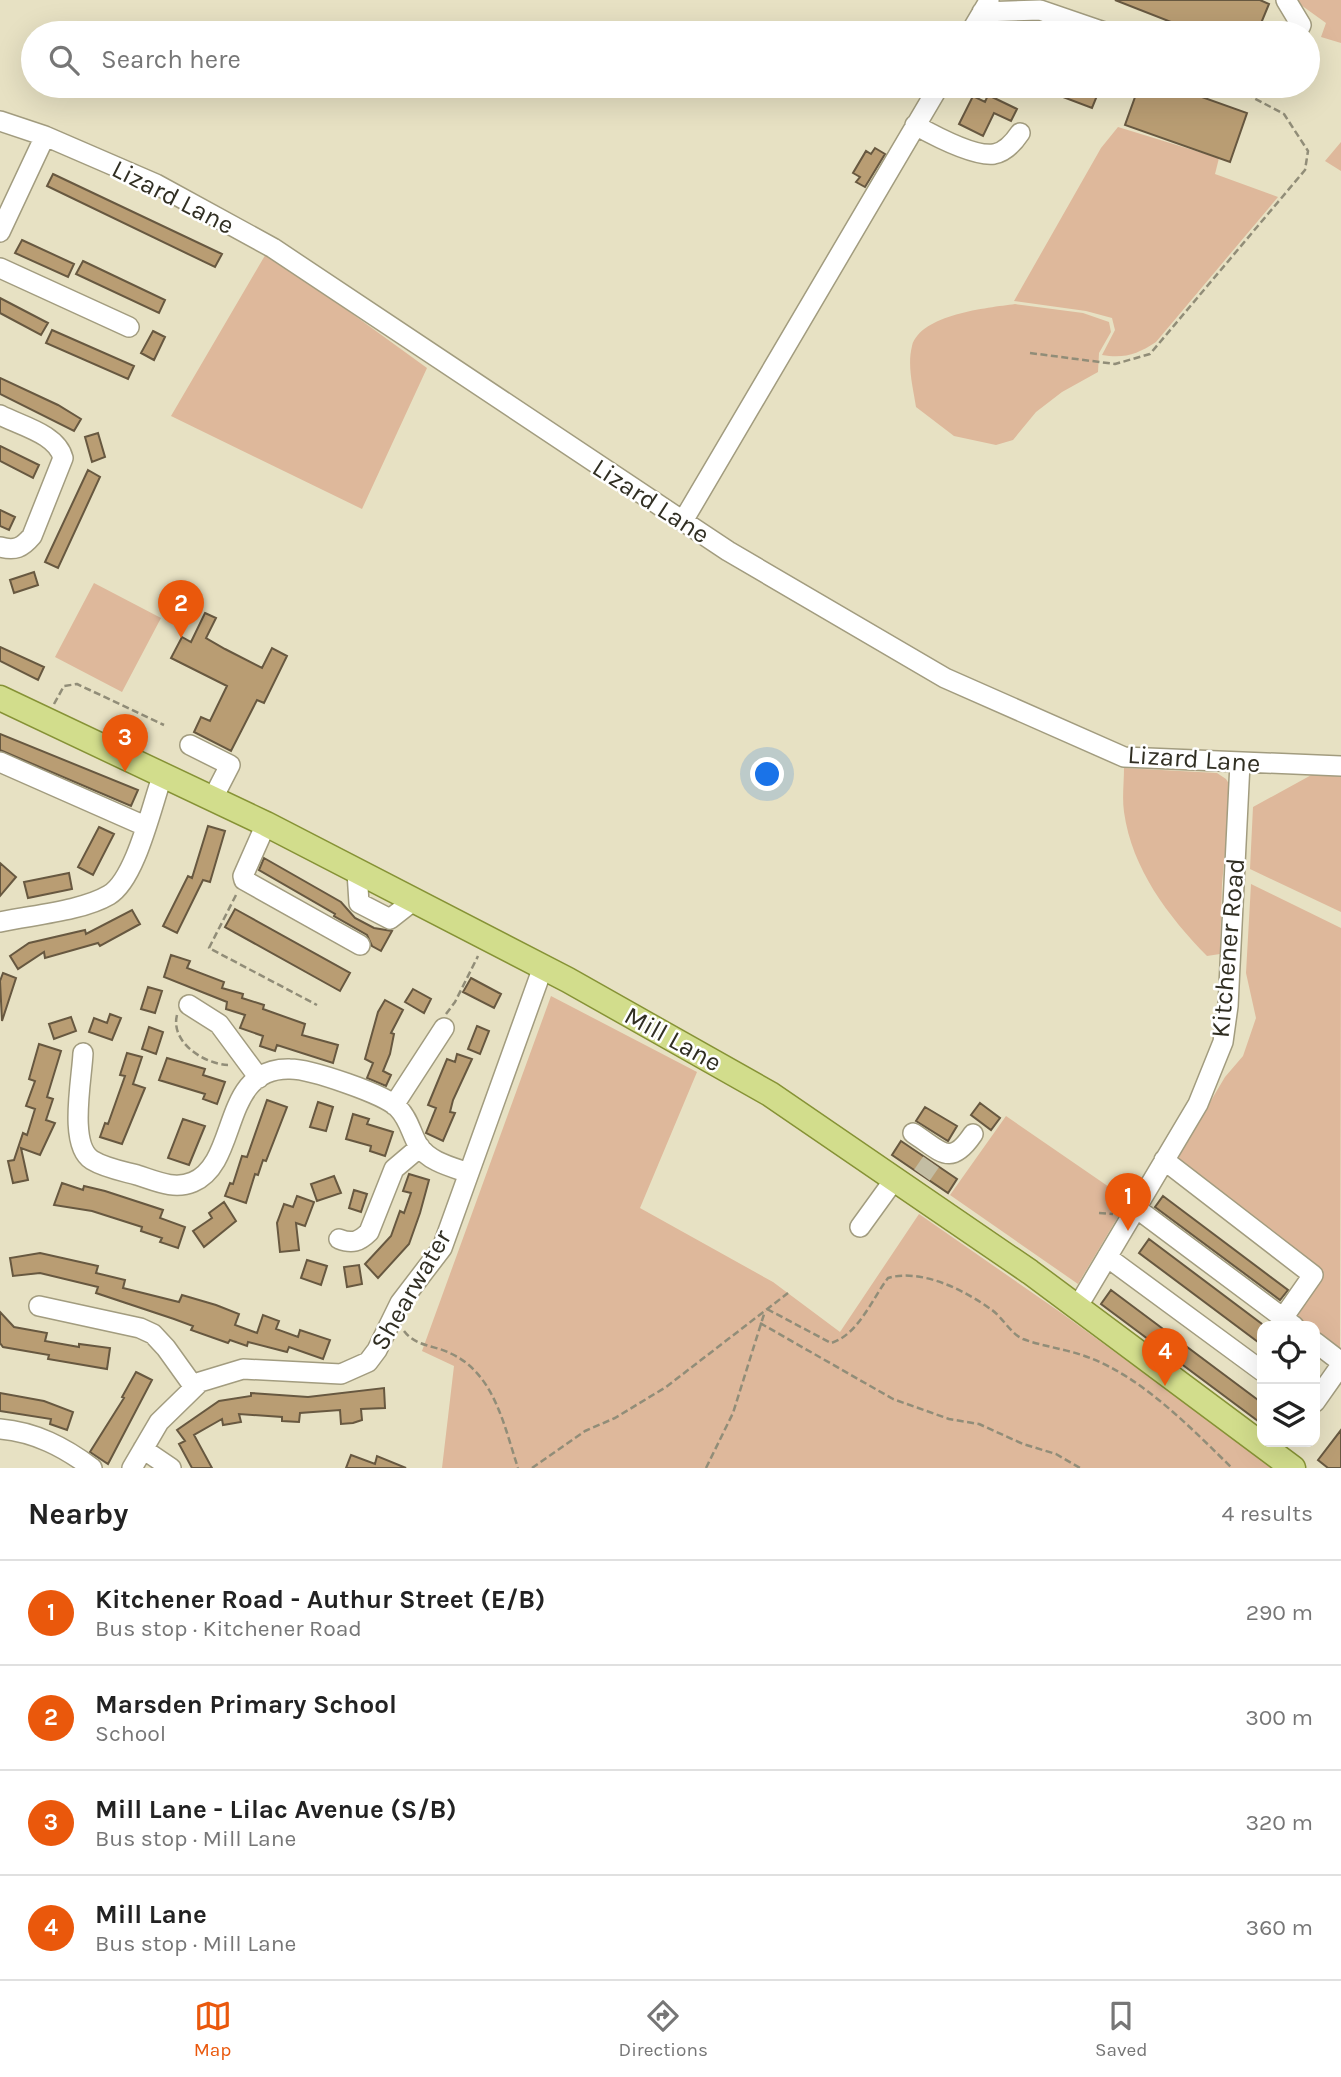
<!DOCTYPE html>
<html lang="en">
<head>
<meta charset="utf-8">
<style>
	:root { --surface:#fff; --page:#f2f2f2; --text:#222; --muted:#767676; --line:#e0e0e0; --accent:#ea580c }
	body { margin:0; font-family:Karla,sans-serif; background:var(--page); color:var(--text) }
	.controls { position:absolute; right:21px; bottom:21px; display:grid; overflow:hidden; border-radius:14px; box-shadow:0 7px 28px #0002 }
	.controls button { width:63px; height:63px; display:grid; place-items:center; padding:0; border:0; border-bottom:2px solid var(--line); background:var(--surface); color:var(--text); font:35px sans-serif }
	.you { position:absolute; left:768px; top:775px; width:24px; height:24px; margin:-18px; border:5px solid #fff; border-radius:50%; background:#1a73e8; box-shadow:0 0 0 10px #1a73e833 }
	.badge { display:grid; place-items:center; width:46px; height:46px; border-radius:50%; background:var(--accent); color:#fff; font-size:23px; font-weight:700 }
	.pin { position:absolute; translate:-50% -58px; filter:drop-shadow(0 2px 4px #0008) }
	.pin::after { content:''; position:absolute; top:37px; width:24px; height:21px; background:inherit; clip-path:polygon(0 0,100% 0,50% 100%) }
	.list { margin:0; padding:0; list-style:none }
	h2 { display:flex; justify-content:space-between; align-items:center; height:91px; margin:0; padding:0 28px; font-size:30px }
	h2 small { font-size:23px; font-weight:400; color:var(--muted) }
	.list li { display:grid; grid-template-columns:46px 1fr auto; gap:21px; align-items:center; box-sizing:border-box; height:105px; padding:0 28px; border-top:2px solid var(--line) }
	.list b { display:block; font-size:26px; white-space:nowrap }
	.list p { margin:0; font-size:23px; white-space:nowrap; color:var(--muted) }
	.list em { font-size:23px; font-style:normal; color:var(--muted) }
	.icon { flex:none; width:38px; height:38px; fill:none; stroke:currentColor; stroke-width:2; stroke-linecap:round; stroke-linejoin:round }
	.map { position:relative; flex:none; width:1341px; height:1468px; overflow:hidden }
	.search { position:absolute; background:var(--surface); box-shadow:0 7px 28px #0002; left:21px; right:21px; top:21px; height:77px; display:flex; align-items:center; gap:18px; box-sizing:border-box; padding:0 24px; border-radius:38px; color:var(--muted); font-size:26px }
	.sheet { height:511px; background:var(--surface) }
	nav { display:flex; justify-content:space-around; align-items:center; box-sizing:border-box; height:98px; border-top:2px solid var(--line); background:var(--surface); font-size:19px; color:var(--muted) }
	nav a { display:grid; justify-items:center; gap:4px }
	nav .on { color:var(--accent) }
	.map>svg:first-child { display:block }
</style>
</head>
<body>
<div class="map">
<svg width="1341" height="1468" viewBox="0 0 1341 1468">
	<rect width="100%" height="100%" fill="#e7e1c3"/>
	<path fill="#deb89b" d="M1294,0H1341V43L1321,37L1326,23Z
		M1118,127L1219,158L1215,174L1278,197L1156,342C1138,354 1124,359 1102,355L1115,330L1112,318L1086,311L1014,301L1101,148Z
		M1341,142V171L1325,161Z
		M267,252L427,368L362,509L171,416Z
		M1015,304L1083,313L1109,322L1111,332L1099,353L1098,372L1062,392L1036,412L1013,440L996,445L954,436L916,407C913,387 907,366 912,346C921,314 987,308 1015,304Z
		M94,583L161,618L122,692L55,657Z
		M1124,768L1217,773L1226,779L1231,787L1222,884L1220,954L1207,956C1168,916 1132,869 1124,812C1122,798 1124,782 1124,768Z
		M1315,773L1341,774V912L1250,869L1253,807Z
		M1251,884L1341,928L1340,1351L1315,1332V1326H1306L1292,1316L1321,1273L1175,1161L1225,1077L1243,1056L1256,1018L1246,973Z
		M551,996L697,1072L640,1208L773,1282L840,1332L919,1214L1060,1312L1274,1468H442L454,1366L422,1351Z
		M1006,1116L1128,1200L1078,1284L950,1195Z"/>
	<path fill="#b99d73" stroke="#675840" stroke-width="2" d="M1115,0H1260L1269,4L1257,33H1187L1189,29Z
		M1034,86H1101L1092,108Z
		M1139,86H1171L1247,113L1230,162L1125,125Z
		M988,95L1017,109L1011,121L994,113L983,136L959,124L973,96L985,102Z
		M875,148L885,154L865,187L856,182L860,177L853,173L866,151L871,154Z
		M53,174L222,254L215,267L47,186Z
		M22,240L74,264L68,277L15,253Z
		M83,261L165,300L159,313L76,274Z
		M0,298L48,323L41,335L0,313Z
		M52,330L134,366L128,379L46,343Z
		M153,331L165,337L154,360L141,353Z
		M0,378L58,405L81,419L74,431L0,394Z
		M98,433L105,457L92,462L85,437Z
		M0,446L39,465L33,478L0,461Z
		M88,470L100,477L58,568L45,562Z
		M0,510L15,517L9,530L0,526Z
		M34,572L38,585L14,593L10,580Z
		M205,613L216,618L206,638L225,649L262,668L272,648L287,656L264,703L257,700L231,751L194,732L201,717L210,721L227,686L171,658L182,637L191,642Z
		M0,647L44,667L38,680L0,661Z
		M0,734L138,790L131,806L0,750Z
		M208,826L225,831L210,882L203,880L177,933L163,926L188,876L192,878Z
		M99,827L114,834L93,875L78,867Z
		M264,858L341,902L355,918L374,928L392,931L381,951L372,946L367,935L334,916L335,914L259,870Z
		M0,863L16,877L0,896Z
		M69,873L72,889L28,898L24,882Z
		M235,909L350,973L340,991L225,927Z
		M132,910L140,924L100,946L98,943L45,958L44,952L18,969L10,956L29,943L85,930L86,934Z
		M171,955L190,961L187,968L224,982L222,988L243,994L242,998L264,1005L263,1009L305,1024L302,1035L338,1045L333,1063L277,1045L275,1051L260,1046L263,1036L240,1028L245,1015L226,1009L227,1002L164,977Z
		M3,973L16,978L2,1021L0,981Z
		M471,978L501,994L494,1008L463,992Z
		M148,987L162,991L155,1013L141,1009Z
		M413,989L431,999L424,1013L405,1002Z
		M385,1000L403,1010L391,1033L394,1034L390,1054L383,1071L391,1075L386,1086L367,1078L373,1063L365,1059L378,1012Z
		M110,1014L121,1018L112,1040L89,1032L94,1018L107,1023Z
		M71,1017L76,1031L54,1039L49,1024Z
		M477,1026L489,1031L480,1054L468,1049Z
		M149,1027L163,1032L156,1054L142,1049Z
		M39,1044L61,1051L47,1097L53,1099L46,1120L55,1123L40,1155L21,1148L28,1180L13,1183L8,1161L14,1160L23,1133L27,1135L35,1109L26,1106L35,1081L29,1079Z
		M127,1053L142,1057L133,1084L145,1088L122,1144L100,1137L105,1123L108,1124L125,1076L120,1075Z
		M457,1054L472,1059L453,1100L450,1112L455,1113L443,1141L426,1133L436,1108L428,1105L447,1059L455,1062Z
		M167,1058L205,1069L203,1075L225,1082L217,1104L203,1099L205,1094L159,1080Z
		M267,1100L287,1107L266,1161L263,1160L258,1175L255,1174L246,1203L225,1196L230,1183L233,1184L242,1156L247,1157Z
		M318,1102L333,1107L326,1131L310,1127Z
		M980,1103L1000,1118L991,1130L971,1115Z
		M925,1107L957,1126L948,1141L916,1121Z
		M353,1114L369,1119L367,1124L393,1132L385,1156L370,1151L371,1146L346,1139Z
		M183,1119L205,1126L189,1165L168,1158Z
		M901,1141L957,1179L948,1193L892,1155Z
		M409,1174L429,1180L420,1213L409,1244L378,1278L365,1264L391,1236L400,1211L404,1213L411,1193L403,1191Z
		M334,1176L341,1193L317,1201L311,1184Z
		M62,1183L83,1190L84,1186L105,1191L163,1210L160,1218L185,1227L178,1248L160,1242L162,1238L141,1231L142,1227L92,1211L54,1205Z
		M354,1190L367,1194L361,1212L349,1208Z
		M297,1196L314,1202L305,1226L296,1223L299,1250L280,1252L277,1223L284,1204L293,1207Z
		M1163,1196L1288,1290L1280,1300L1155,1207Z
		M224,1202L236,1221L204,1247L193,1231L212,1218L209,1213Z
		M1149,1239L1262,1324V1345L1139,1253Z
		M40,1253L98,1266L96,1273L125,1280L123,1288L179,1302L182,1295L216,1305L239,1314L235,1325L257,1333L263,1315L279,1321L276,1329L298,1337L300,1330L330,1340L323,1359L289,1347L287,1352L248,1342L247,1346L230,1340L228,1343L191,1330L193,1326L174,1319L96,1293L98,1287L40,1273L13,1276L10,1258Z
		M307,1260L327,1266L321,1285L301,1278Z
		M359,1265L362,1284L347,1287L344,1267Z
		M1111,1290L1262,1403V1424L1101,1304Z
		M0,1312L14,1327L47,1333L45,1341L79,1347V1344L110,1348L107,1369L48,1359L49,1355L3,1347L0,1343Z
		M136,1372L152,1380L108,1464L90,1452L124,1398L122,1397Z
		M384,1388L385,1408L361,1409L362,1420L353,1423L341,1424L340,1410L300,1413L299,1422L282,1421V1417L239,1414L241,1422L223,1425L222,1419L194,1435L212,1468H192L179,1444L185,1441L177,1430L219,1401L251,1396V1393L308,1397Z
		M0,1393L44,1401L73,1412L67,1430L50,1424L51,1419L0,1411Z
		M1341,1430V1468H1328L1318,1460Z
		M351,1455L375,1464L377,1456L406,1468H346Z"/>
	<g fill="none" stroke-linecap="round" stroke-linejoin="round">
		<path stroke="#c3bda3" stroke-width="19" stroke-dasharray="19 10" stroke-linecap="butt" d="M922,1175L931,1162"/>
		<g stroke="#a29c7f" stroke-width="22">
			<path id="minor" d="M1286,0L1301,25L1297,33
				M982,12L1040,10L1107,33
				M970,33L989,1
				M0,121L45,136L156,184L273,248L728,551L945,678L1124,757L1341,766
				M915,125C933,135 974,157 994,154C1005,152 1014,142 1020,133
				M0,232L45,136
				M0,268L129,327
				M0,415C21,426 57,434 63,458L32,536C22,548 15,551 0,547
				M683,521L939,86
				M190,745L230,765L213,798
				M0,762L145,826
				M266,824L243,876L244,880L360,945
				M357,872L359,903L390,919L413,901
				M0,922C32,915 82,911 109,895C136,879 152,804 163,774
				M189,1005L219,1024L259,1078
				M83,1053C82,1079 68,1145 92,1160C105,1168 122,1171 137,1175C156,1181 174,1190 193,1182C240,1162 220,1067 290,1069C310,1069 385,1094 398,1108C409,1119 411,1133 418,1145C429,1162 452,1167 469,1173
				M394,1105L444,1028
				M913,1133C941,1151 950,1168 973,1134
				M1164,1160L1313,1275L1283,1318
				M1136,1208L1294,1326
				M860,1227L894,1180
				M339,1239C352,1244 359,1242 369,1232L394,1169L420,1147
				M1107,1257L1262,1371
				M39,1306L140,1328L153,1334L166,1348L194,1387
				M1078,1306L1198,1104L1223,1042L1228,1006L1240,763
				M1315,1342L1341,1362
				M1315,1402L1341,1365
				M0,1429C35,1432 64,1447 92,1468
				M143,1449L171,1468
				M132,1468L159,1422L200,1382L243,1369L341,1374L368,1362L377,1350L400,1303L442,1248L543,967"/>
		</g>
		<g stroke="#869235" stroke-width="27">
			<path id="major" d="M0,698L266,824L568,980L770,1094L1030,1272L1293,1468"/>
		</g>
		<path stroke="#918d78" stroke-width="2.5" stroke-dasharray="7 3.5" stroke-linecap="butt" d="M1030,353L1115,364L1150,354L1305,170L1308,151L1284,114L1231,86
			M54,704L64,686L77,684L164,725
			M236,895L209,948L317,1005
			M446,1014L455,1002L478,956
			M177,1015C170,1042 204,1064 228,1065
			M1099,1213L1113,1214
			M767,1309L831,1343C858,1335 872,1299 888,1278C922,1268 966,1291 992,1310C1003,1318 1011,1334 1023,1339C1044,1347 1068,1349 1090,1358C1143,1378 1192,1429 1232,1468
			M760,1323L893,1399L949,1419L979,1424L1023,1444L1056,1454L1080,1468
			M404,1331C416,1347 435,1345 452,1354C495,1375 504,1426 518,1468
			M532,1468L585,1431L615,1418L666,1387L788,1293
			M706,1468L733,1413L765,1311"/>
		<use href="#minor" stroke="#fff" stroke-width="19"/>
		<use href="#major" stroke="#d2dd8c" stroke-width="24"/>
	</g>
	<g text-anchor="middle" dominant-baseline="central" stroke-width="5" stroke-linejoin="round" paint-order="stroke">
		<g font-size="26" fill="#312f23" stroke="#fff">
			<text transform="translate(173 197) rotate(27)">Lizard Lane</text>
			<text transform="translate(651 501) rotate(33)">Lizard Lane</text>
			<text transform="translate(1194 759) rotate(4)">Lizard Lane</text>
			<text transform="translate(1228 948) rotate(-85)">Kitchener Road</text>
			<text transform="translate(673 1039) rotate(29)">Mill Lane</text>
			<text transform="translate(411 1290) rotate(-60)">Shearwater</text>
		</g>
	</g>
</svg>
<div class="controls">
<button><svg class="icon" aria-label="locate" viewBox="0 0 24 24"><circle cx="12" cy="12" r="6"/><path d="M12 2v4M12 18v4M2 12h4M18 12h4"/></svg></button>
<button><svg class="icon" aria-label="layers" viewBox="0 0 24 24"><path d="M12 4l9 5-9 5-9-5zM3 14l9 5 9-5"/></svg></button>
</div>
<div class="you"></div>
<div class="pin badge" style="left:1128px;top:1231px">1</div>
<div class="pin badge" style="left:181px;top:638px">2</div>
<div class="pin badge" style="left:125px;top:772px">3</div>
<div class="pin badge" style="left:1165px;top:1386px">4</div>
<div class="search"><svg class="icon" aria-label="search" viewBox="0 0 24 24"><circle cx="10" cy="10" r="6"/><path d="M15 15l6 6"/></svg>Search here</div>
</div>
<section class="sheet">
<h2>Nearby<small>4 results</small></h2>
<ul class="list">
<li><span class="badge">1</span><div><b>Kitchener Road - Authur Street (E/B)</b><p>Bus stop · Kitchener Road</p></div><em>290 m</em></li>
<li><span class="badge">2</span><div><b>Marsden Primary School</b><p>School</p></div><em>300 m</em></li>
<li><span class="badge">3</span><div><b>Mill Lane - Lilac Avenue (S/B)</b><p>Bus stop · Mill Lane</p></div><em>320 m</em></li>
<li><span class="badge">4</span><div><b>Mill Lane</b><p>Bus stop · Mill Lane</p></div><em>360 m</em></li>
</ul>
</section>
<nav>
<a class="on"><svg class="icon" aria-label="map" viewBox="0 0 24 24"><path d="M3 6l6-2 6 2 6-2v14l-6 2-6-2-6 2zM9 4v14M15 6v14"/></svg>Map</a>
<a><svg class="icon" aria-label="directions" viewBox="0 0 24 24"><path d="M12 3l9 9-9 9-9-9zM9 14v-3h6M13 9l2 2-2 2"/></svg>Directions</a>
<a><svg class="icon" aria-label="saved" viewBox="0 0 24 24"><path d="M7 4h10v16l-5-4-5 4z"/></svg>Saved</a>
</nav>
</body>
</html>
